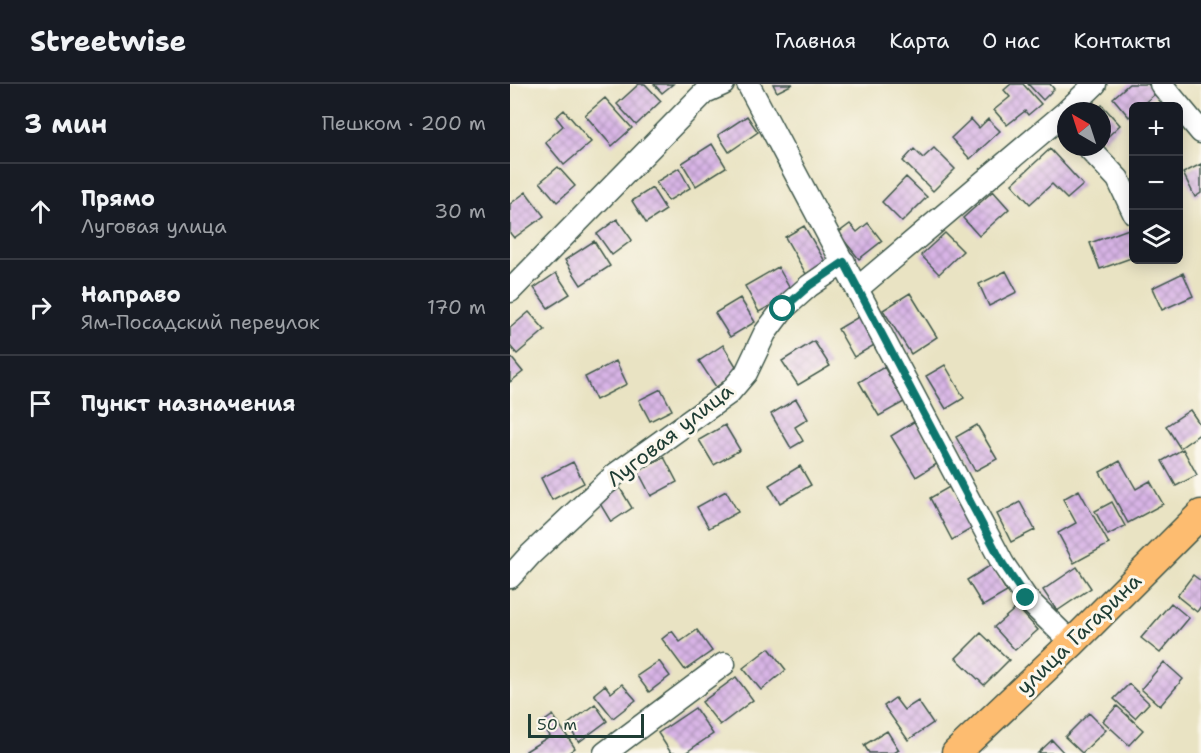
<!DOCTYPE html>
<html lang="ru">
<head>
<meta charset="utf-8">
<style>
	:root { --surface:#171b24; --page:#242831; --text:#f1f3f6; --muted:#9ea1a6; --line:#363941 }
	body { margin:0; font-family:"Shantell Sans",sans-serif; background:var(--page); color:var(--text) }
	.controls { position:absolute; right:18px; top:18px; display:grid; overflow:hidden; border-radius:9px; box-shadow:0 3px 15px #0003 }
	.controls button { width:54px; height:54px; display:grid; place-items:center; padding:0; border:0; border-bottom:2px solid var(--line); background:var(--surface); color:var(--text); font:30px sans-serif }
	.compass { position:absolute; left:547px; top:18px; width:54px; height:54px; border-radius:50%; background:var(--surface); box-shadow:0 3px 15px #0003; rotate:321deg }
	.scale { position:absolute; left:18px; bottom:15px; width:116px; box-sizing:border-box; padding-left:6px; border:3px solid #1f3d34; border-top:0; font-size:16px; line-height:21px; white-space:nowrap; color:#1f3d34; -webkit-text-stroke:4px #fbf7ec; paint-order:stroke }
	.stop { position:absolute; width:18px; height:18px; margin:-14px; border:4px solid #0f766e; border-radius:50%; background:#fff }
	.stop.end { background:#0f766e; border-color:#fff; box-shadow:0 2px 6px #0008 }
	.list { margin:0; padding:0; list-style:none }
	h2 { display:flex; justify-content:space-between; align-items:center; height:78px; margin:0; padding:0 24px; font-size:26px }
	h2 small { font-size:20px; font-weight:400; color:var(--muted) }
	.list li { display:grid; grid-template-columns:39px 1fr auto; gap:18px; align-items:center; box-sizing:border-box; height:96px; padding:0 24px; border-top:2px solid var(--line) }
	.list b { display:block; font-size:22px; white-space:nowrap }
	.list p { margin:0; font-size:20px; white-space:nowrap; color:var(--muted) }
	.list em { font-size:20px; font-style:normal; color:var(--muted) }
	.icon { flex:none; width:33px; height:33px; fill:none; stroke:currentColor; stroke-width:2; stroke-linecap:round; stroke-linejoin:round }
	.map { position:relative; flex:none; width:691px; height:669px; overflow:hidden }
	header { display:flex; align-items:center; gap:36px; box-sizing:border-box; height:84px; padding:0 30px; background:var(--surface); border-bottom:2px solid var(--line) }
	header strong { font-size:28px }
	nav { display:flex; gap:33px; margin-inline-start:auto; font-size:21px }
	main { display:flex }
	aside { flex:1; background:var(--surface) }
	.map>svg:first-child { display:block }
</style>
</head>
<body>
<header>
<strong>Streetwise</strong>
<nav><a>Главная</a><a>Карта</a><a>О нас</a><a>Контакты</a></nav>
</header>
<main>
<aside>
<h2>3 мин<small>Пешком · 200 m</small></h2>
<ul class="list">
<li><svg class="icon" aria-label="ahead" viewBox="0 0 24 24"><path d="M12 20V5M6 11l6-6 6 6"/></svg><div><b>Прямо</b><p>Луговая улица</p></div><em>30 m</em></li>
<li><svg class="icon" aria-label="right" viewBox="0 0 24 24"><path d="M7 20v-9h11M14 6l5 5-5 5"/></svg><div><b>Направо</b><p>Ям-Посадский переулок</p></div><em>170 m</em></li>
<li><svg class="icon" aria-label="arrive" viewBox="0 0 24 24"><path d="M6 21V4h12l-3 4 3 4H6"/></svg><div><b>Пункт назначения</b></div></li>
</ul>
</aside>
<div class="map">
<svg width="691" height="669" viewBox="0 0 691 669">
	<defs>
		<pattern id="building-cross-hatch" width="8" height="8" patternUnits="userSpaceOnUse" patternTransform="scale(1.5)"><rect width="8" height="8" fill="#d8b4e6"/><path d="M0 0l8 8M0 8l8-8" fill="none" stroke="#af94bb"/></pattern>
	</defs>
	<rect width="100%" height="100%" fill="#fbf7ec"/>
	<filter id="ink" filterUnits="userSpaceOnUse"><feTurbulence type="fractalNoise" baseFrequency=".0167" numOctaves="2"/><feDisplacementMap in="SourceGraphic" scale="12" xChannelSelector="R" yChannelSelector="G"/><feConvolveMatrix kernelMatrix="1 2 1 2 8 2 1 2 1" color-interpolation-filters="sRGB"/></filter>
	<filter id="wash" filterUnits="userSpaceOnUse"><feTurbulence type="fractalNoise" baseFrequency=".008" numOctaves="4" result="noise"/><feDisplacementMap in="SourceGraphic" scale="24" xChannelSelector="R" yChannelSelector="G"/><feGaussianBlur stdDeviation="1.35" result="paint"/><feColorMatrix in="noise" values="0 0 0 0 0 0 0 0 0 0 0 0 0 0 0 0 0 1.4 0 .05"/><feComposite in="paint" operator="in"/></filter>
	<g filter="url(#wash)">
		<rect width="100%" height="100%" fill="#e9e3c3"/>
		<g id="blocks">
			<path fill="url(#building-cross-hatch)" d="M129,0H135L151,17L126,41L107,20Z
				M144,0H163L152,9Z
				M263,0H283L267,8Z
				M501,0H513L531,20L518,31L515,27L497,41L484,26L500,13L494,6Z
				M518,0H540L544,5L533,16Z
				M619,0H638L646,9L631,22H624V29L619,33L603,14Z
				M95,14L122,44L102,62L75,31Z
				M592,21L610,41L592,58V27H585Z
				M54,26L81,58L54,81L35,58L53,42L46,33Z
				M237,32L248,48L219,68L208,51Z
				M461,35L469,44L478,35L490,47L460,75L441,54Z
				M202,60L216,83L186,102L172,79Z
				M424,64L445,85L423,107L393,77L404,65L413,74Z
				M540,65L573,101L557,115L542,100L520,120L502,100Z
				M691,80V109L685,113L673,89Z
				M48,83L65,102L47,118L30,98Z
				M169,84L180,104L158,117L146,98Z
				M396,93L417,113L392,138L372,118Z
				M142,104L156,126L136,139L122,117Z
				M483,107L499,125L469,152L453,134Z
				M16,108L34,132L4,154L0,149V120Z
				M107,135L122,156L102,171L87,150Z
				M358,139L372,157L349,175L328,149L340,140L347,148Z
				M294,142L316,179L296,190L275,153Z
				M624,143V173L590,185L580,159Z
				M435,149L453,167L429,190L411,171Z
				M84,157L100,182L71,201L55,176Z
				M268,183L283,209L249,228L235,202Z
				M496,187L507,208L479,222L469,200Z
				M46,189L60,210L38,224L24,204Z
				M673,189L683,212L652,226L642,204Z
				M400,209L427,253L401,270L373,226Z
				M230,214L245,238L220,253L205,229Z
				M19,228L35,246L7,270L0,262V244Z
				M350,232L366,260L344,273L328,245Z
				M304,257L320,282L288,301L272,277Z
				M213,261L229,287L206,303L189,277Z
				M0,272L13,288L0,298Z
				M106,277L117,300L86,316L75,293Z
				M435,281L454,314L436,325L416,292Z
				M374,283L394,318L369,332L349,298Z
				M151,305L162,326L140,337L129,316Z
				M286,315L298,335L285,343L293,357L281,364L261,330Z
				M680,326L691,342V349L670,364L656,342Z
				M405,337L430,378L406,393L381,352Z
				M215,341L230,366L204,381L189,356Z
				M467,341L487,375L465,387L446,353Z
				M673,365L687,391L666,402L652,377Z
				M154,373L167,398L141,412L128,387Z
				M610,377L626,405L640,397L653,420L618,439L590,388Z
				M63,378L74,399L42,416L31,394Z
				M290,382L301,401L270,419L259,401Z
				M441,402L463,444L442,456L420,414Z
				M110,404L122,424L101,438L89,418Z
				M569,406L599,460L564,479L548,449L566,439L553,415Z
				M216,407L228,428L199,444L187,423Z
				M510,418L525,446L501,458L487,430Z
				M602,418L615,442L598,451L585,427Z
				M481,481L497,508L473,522L457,496Z
				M567,483L581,504L547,527L533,506Z
				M683,491L691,497V522L687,528L667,512Z
				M661,519L679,534L650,569L631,554Z
				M507,523L528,546L505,566L484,543Z
				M187,546L202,567L175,586L152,555L162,547L170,558Z
				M471,549L499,576L474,601L446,574Z
				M259,564L276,586L251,606L233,584Z
				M149,577L160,592L139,608L127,592Z
				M654,578L673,595L650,622L631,605Z
				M226,593L243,616L210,641L192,618Z
				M112,600L126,616L103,634L84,610L95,601L101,609Z
				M619,600L639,619L625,634L604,615Z
				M385,614L394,626L408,617L423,639L398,656L374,622Z
				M85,620L97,637L69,658L57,641Z
				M607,622L633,646L619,661L593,637Z
				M185,624L203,650L175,669H161L148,649Z
				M579,629L596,646L572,669L555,653Z
				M43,631L65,664L58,669H18L16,667L40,652L32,639Z
				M377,647L389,666L384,669H359L354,661Z
				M542,656L554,669H528Z"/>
		</g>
	</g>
	<g filter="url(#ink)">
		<use href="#blocks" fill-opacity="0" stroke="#3d5649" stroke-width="1.5"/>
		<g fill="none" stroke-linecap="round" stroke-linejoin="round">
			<g stroke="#3d5649" stroke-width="25">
				<path id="minor" d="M238,0L493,480L516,514L562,559
					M651,0L691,48
					M557,27L585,0
					M578,63L608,95L624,129
					M348,204L556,28
					M0,207L195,8L213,0
					M0,493L20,471L106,390L219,309L236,289L255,249L273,225L299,202L334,178
					M95,669L214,580"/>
			</g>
			<g stroke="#3d5649" stroke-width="31">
				<path id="major" d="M446,669L562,559L691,430"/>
			</g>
			<use href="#minor" stroke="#fff" stroke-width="22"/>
			<use href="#major" stroke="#fdbc70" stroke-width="28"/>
		</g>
	</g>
	<g fill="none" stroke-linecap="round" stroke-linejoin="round" filter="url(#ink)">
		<path stroke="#0f766e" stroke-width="8" d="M273,225L299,202L334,178L493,480L516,514"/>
	</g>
	<g text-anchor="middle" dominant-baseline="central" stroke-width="6" stroke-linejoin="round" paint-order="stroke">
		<g font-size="21" fill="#1f3d34" stroke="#fbf7ec">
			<text transform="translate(160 351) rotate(-38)">Луговая улица</text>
			<text transform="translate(569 550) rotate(-44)">улица Гагарина</text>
		</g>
	</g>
</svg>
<div class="controls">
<button>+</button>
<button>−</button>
<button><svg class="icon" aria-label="layers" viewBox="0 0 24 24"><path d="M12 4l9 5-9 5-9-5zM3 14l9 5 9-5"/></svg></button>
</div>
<svg class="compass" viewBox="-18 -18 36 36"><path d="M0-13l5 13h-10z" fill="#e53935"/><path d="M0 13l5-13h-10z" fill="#9ea1a6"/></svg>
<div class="scale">50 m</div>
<div class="stop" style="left:273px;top:225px"></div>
<div class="stop end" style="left:516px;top:514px"></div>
</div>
</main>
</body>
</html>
